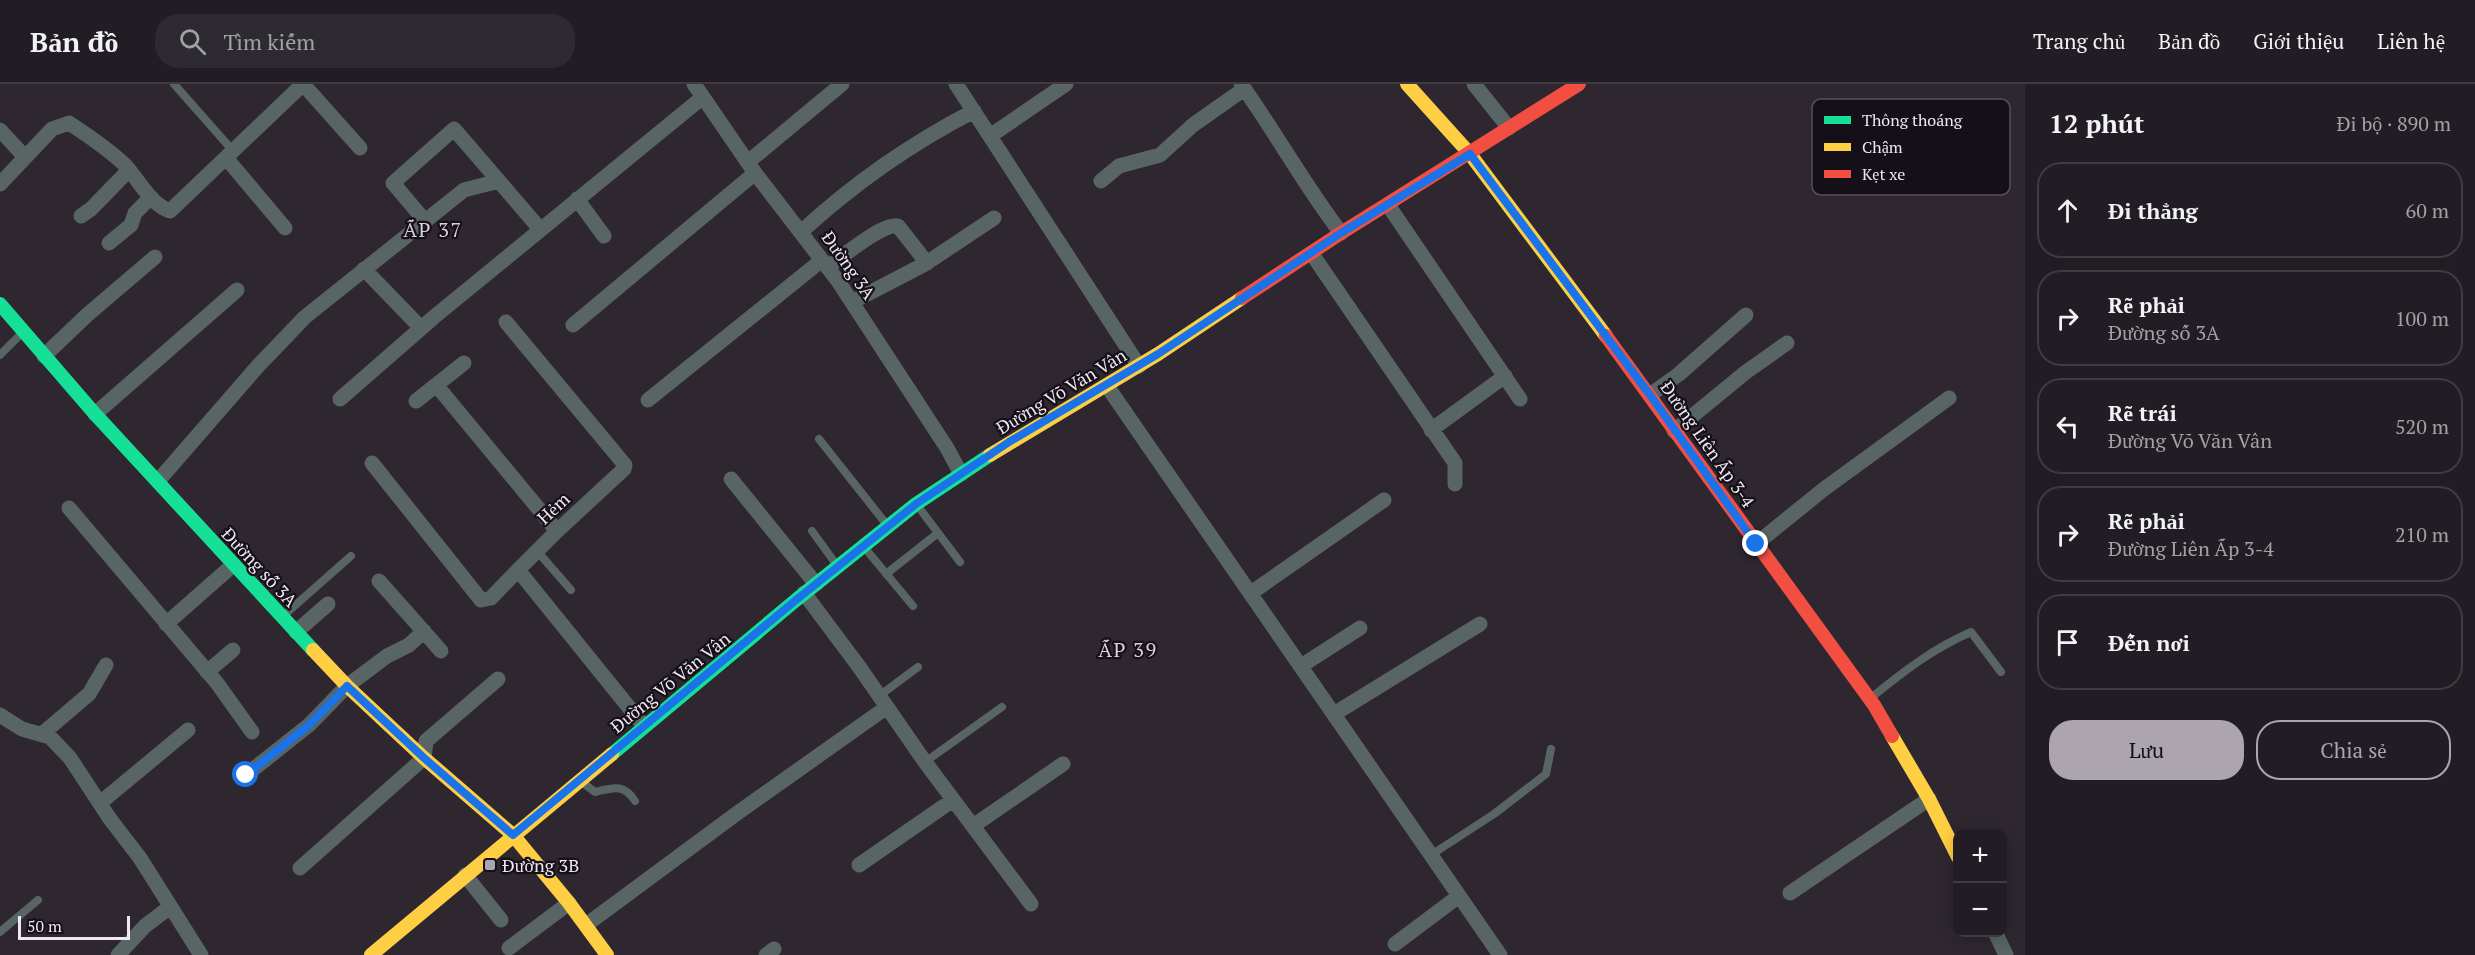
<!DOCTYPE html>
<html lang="vi">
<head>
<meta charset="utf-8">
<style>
	:root { --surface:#221d24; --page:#2e2a31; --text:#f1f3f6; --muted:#a2a2a6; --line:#3f3b41; --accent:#aca4ae }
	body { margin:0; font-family:"PT Serif",serif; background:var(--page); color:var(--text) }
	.controls { position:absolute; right:18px; bottom:18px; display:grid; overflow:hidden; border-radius:12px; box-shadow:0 3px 15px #0003 }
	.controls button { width:54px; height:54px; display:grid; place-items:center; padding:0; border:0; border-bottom:2px solid var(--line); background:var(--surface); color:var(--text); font:30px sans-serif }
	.scale { position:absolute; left:18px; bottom:15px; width:112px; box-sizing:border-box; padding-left:6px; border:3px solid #f0e7f2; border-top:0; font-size:16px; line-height:21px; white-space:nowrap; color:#f0e7f2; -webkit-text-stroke:4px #150f17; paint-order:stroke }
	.stop { position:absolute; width:18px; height:18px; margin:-14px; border:4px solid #1a73e8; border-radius:50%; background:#fff }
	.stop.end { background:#1a73e8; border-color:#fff; box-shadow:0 2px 6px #0008 }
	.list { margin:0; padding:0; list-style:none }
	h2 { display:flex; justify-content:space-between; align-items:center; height:78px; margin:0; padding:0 24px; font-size:26px }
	h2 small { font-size:20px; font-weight:400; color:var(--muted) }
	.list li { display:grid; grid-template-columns:39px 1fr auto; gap:18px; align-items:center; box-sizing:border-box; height:96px; margin:0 12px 12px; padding:0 12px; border:2px solid var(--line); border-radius:24px }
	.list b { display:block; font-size:22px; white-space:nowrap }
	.list p { margin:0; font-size:20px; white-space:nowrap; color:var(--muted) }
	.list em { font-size:20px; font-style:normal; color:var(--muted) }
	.actions { display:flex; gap:12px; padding:18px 24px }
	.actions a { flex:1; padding:14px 0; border:2px solid var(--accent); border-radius:24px; text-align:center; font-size:21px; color:var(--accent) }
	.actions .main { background:var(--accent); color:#111 }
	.icon { flex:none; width:33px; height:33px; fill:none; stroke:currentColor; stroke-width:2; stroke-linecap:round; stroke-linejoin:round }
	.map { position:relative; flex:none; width:2025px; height:871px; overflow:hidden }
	header { display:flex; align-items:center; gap:36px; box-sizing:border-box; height:84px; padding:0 30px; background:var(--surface); border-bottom:2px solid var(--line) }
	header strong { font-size:28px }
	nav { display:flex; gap:33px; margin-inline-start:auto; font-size:21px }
	.search { width:420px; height:54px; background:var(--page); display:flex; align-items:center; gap:15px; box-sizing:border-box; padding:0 21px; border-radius:24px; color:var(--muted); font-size:22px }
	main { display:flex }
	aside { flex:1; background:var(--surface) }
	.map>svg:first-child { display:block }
</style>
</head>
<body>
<header>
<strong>Bản đồ</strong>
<div class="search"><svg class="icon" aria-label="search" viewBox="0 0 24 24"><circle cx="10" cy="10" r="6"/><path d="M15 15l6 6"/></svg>Tìm kiếm</div>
<nav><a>Trang chủ</a><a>Bản đồ</a><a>Giới thiệu</a><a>Liên hệ</a></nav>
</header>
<main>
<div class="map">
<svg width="2025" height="871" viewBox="0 0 2025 871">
	<rect width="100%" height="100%" fill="#2e2730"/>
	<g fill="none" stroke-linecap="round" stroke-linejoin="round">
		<path stroke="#586564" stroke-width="8" d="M174,0L234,68
			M0,271L22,249
			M819,355L887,441
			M917,421L960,478
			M812,447L836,480
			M864,463L913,522
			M537,467L571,506
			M886,490L938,449
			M283,532L351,472
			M879,612L918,583
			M1872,613C1904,587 1934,564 1971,548L2001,588
			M925,678L1002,623
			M583,699L595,708C612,704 624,699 635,717
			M1431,771L1494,730L1546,690L1551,665
			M0,848L38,816"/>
		<path stroke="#586564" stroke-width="15" d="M303,0L360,64
			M694,0L755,89L838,197L947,364L961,390
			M956,0L1139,282
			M1241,0C1276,49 1305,102 1341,149
			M1474,0L1509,44
			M0,46L25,73
			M990,52L1066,0
			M227,75L285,144
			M748,78L842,0
			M1101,97L1119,82L1160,71L1193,41L1244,5
			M0,100L52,45L69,39C89,52 108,65 125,81C139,96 150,120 170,127L303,0
			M577,115L604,152
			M1388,121L1520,315
			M81,132L91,125L129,86
			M425,137L393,99L454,45L540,145
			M801,148C853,100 912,59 974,27
			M109,159L131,141L135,129L151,113
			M1312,170L1455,379V400
			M828,183C842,173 882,139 898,142L927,179
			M364,185L421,244
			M852,218L925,180L994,134
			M506,238L625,381L624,385L557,447L518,486L644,642
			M573,241L755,89
			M44,272L87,231L155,173
			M437,302L557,447
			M1107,302L1500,871
			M1650,311L1679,290L1746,231
			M340,315L434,233L703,13
			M648,316L822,176
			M416,317L464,279
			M95,330L237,206
			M1431,346L1505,292
			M1674,347L1746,288L1787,259
			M372,379L481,516L491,514L518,486
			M731,395L816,500
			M158,397L258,282L305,233L464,106L499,97
			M69,424L217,599L252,648
			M1756,460L1824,405L1949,314
			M379,497L441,567
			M804,509L860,584L925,678L1031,820
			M1251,509L1384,416
			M166,540L233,481
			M296,548L328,520
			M1301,582L1360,544
			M207,588L233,566
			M1334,630L1480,540
			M0,631L22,645L50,653L70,674L110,735L140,774L201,871
			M42,650L89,610L106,581
			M246,691L309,641L347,602L387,572L409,561L424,547
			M100,719L188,646
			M973,742L1063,680
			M859,781L953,716
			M300,784L424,674L426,657L498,595
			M465,791L501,836
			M1790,809L1929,715
			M586,841L736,730L887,623
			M1995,848L2006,871
			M1395,860L1459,812
			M509,864L569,819
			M118,871L145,842L170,823
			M766,871L774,865"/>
		<path stroke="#16e098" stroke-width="14" d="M0,220L95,330L313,566
			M612,670L796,516L916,420L990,371"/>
		<path stroke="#ffcf43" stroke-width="14" d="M1407,0L1470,70L1606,252
			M990,371L1158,270L1242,214
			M313,566L347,602L424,674L513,751L569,819L607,871
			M1892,652L1929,715L1958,773
			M371,871L612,670"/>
		<path stroke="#f24e42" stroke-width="14" d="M1242,214L1341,149L1579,0
			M1606,252L1874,621L1892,652"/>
	</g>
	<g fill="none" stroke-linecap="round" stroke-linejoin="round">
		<path stroke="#1a73e8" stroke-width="8" d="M246,691L309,641L347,602L424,674L513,751L796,516L916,420L1009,358L1158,270L1341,149L1470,70L1650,311L1756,460"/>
	</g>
	<rect fill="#aca4ae" stroke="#150f17" stroke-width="2" x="484" y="775" width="12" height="12" rx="3"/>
	<g text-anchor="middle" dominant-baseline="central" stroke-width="4.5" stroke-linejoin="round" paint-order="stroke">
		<g font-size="18" fill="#f0e7f2" stroke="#150f17">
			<text transform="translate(849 181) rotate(55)">Đường 3A</text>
			<text transform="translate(1061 307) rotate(-31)">Đường Võ Văn Vân</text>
			<text transform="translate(1708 360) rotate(55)">Đường Liên Ấp 3-4</text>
			<text transform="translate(553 424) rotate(-43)">Hẻm</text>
			<text transform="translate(260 483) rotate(47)">Đường số 3A</text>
			<text transform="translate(670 598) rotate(-39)">Đường Võ Văn Vân</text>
		</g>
		<g font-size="18" fill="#f0e7f2" stroke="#150f17" text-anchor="start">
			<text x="502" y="781">Đường 3B</text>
		</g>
		<g font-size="20" letter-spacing="1.5" fill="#ddcce2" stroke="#150f17">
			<text x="433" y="145">ẤP 37</text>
			<text x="1128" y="565">ẤP 39</text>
		</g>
	</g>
	<rect x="1812" y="15" width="198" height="96" rx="9" fill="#150f17" stroke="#575059" stroke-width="1.5"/>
	<rect x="1824" y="32" width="27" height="8" fill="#16e098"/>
	<rect x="1824" y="59" width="27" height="8" fill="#ffcf43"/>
	<rect x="1824" y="86" width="27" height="8" fill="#f24e42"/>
	<g font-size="16" fill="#f0e7f2">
		<text x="1862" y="42">Thông thoáng</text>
		<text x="1862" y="69">Chậm</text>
		<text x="1862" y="96">Kẹt xe</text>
	</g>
</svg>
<div class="controls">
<button>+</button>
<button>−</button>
</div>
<div class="scale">50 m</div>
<div class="stop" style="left:246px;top:691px"></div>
<div class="stop end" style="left:1756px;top:460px"></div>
</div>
<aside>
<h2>12 phút<small>Đi bộ · 890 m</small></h2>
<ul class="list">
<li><svg class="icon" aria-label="ahead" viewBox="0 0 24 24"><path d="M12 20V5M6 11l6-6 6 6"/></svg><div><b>Đi thẳng</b></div><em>60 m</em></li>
<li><svg class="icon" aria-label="right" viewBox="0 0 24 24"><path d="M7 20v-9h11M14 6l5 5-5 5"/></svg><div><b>Rẽ phải</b><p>Đường số 3A</p></div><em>100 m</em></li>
<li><svg class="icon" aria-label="left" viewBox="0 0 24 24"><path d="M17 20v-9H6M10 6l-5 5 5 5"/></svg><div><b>Rẽ trái</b><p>Đường Võ Văn Vân</p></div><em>520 m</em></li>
<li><svg class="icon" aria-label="right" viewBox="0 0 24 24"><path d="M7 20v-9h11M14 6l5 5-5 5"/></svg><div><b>Rẽ phải</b><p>Đường Liên Ấp 3-4</p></div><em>210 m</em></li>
<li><svg class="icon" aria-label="arrive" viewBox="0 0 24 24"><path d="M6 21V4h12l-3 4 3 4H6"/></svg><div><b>Đến nơi</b></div></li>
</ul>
<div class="actions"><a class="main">Lưu</a><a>Chia sẻ</a></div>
</aside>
</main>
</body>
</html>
